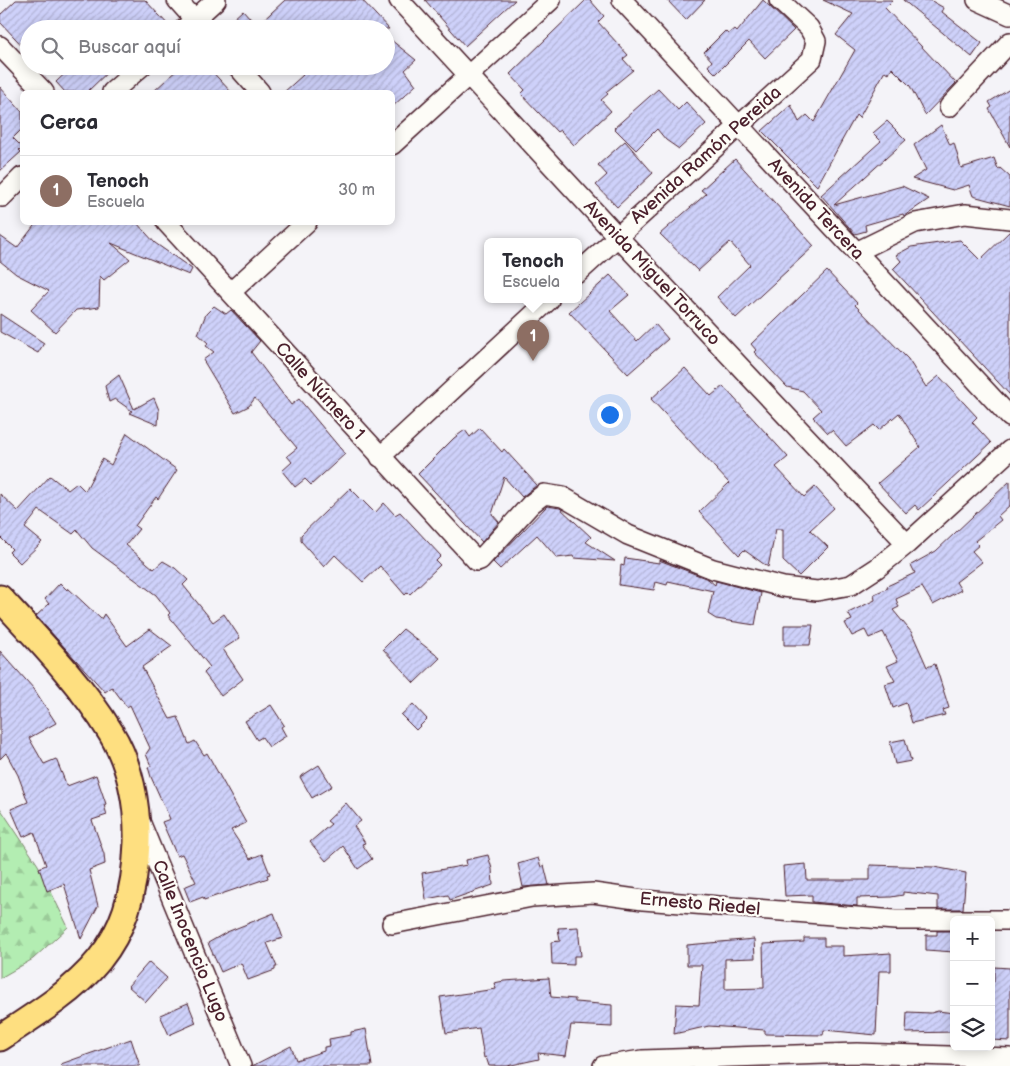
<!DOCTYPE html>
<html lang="es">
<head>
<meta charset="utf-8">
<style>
	:root { --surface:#fff; --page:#f7f7f7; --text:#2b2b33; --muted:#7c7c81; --line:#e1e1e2; --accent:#d93025 }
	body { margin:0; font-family:"Balsamiq Sans",sans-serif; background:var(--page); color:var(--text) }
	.controls { position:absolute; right:15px; bottom:15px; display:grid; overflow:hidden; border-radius:8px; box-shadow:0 2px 12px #0003 }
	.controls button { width:45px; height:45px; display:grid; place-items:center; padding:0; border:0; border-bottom:1px solid var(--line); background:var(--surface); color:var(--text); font:25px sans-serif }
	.you { position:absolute; left:609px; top:414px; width:18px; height:18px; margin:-12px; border:4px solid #fff; border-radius:50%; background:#1a73e8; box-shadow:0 0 0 8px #1a73e833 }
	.badge { display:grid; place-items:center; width:32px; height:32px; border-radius:50%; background:var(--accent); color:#fff; font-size:16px; font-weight:700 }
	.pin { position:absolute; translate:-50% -41px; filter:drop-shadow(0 1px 2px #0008) }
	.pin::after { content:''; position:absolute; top:26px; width:18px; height:15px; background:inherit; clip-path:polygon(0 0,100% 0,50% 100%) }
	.popup { position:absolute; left:484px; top:238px; width:98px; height:65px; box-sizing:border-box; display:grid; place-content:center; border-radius:8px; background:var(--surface); filter:drop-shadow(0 1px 4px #0005); font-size:16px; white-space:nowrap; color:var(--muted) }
	.popup b { font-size:19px; color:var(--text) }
	.popup::after { content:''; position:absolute; left:50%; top:100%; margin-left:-10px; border:10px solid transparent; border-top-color:var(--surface) }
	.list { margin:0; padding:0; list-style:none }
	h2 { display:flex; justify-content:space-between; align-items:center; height:65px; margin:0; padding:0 20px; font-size:21px }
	h2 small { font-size:16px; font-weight:400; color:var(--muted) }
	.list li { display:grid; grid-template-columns:32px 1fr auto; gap:15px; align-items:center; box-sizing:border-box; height:70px; padding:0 20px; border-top:1px solid var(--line) }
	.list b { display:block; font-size:19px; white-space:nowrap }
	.list p { margin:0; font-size:16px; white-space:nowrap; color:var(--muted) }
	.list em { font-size:16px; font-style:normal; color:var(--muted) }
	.icon { flex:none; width:28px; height:28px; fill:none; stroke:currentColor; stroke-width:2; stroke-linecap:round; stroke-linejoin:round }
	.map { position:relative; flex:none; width:1010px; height:1066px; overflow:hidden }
	.search { position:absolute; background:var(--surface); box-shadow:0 2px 12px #0003; left:20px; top:20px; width:375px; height:55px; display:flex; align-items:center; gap:12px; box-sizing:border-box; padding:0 18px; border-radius:28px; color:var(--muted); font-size:19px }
	.panel { position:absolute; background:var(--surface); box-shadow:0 2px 12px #0003; left:20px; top:90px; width:375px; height:135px; border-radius:8px }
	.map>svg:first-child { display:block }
</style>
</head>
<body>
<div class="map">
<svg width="1010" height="1066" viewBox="0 0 1010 1066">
	<defs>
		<pattern id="forest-firs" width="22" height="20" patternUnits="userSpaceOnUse" patternTransform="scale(1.25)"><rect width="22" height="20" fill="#b3edb2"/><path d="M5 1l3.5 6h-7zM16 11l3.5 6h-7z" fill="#9bcb99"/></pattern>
		<pattern id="building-hatch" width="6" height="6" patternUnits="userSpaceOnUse" patternTransform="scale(1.25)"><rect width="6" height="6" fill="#ced1fa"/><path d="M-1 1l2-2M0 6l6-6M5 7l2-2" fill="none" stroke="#b2b3d6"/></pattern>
	</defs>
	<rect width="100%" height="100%" fill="#f4f3f8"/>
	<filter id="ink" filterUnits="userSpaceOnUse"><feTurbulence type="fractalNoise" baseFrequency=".02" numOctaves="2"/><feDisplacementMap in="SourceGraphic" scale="10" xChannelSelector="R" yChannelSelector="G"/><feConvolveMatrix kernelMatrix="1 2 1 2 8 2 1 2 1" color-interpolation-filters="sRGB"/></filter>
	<g filter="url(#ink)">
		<path fill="url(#forest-firs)" stroke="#7e866e" d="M0,808L38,865L68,927L33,959L0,978Z"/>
		<path fill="url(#building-hatch)" stroke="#4a1f2b" d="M16,0H145L172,29H29V53L0,22V15Z
			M285,0H362L389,29H222L243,10L257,26Z
			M425,0H515L465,46Z
			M586,0H590L604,16L598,22L628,55L623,59L633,70L606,92L608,94L601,100L611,111L574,145L560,130L557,132L521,94L525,90L510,74Z
			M667,0H705L686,20Z
			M763,0L794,30L765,58L749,41L716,74L708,66L712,61L704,52L725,31L728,34L734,29L737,32Z
			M823,0H893L885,8L956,83L925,115L910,86L892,68L889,74L885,71L859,118L856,115L817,186L762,131L791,105L799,122L807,115L814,122L855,50L836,35L853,14Z
			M903,0H930L944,8L942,12L982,43L972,57Z
			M386,36L416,60L405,70L416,85L392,107V92H284L303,75L295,66H386Z
			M73,66H114L87,92H65L56,82Z
			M181,66H207L231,92H153Z
			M0,87L22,112V129L13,138L22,147L19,150L21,152L0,171Z
			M658,89L678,110L686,102L706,124L679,149L666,140L657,129L636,150L614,128Z
			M1010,89V147L989,109L992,107L989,102Z
			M887,121L906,140L834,205L902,186L929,199L904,216L903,214L865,225L866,231L855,234L821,195L881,141L873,133Z
			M941,125L950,145L954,143L961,168L994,158L998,169L1000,168L1010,177V206L973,196L969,185L953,190L912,179L926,170L914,145Z
			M625,141L653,173L617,207L596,185L607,175L598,165Z
			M735,159L814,246L736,318L717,297L750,265L730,242L698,271L660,234L706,194L701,190Z
			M37,222H136L155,243L192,269L189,275L111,243L130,259L104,280L100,276L99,307L76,310L55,332L31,310L49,291L16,274L0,261V236L17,248Z
			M1010,231V395L893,269L901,261L896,255L911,247L960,240L980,260Z
			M827,271L857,303L855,305L908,359L926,387L939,376L977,417L972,422L991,443L919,510L915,505L906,513L878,483L920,447L899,413L879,430L874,425L846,446L832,430L828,433L813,417L821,410L803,391L787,387L754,352L756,350L751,344Z
			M610,275L629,295L610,311L637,341L655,324L668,339L628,374L569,312Z
			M214,306L226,314L231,310L260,341L251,352L291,405L299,399L345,454L311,485L305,479L295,487L282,471L292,462L287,456L297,448L255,398L249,406L235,413L203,360L214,352L206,346L208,343L198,334L206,314Z
			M0,314L44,343L38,353L0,332Z
			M685,368L711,396L723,386L788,457L776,467L804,497L815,487L834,508L810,530L828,547L799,576L783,561V529H776L768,567L744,550L739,555L699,512L729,483L651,399Z
			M119,375L134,409L154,398L159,410L158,425L129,413L132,411L115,399L109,402L105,386Z
			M480,428L502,452L504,449L537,485L522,497L504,477L492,514L499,522L482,542L418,474L454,438L465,430L470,437Z
			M127,433L177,470L158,499L156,497L135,526L139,529L126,545L154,569L163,561L175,568L188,580L183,585L213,622L224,614L240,638L223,649L243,679L221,696L204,673L210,667L168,615L170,613L156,595L92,548L77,530L73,534L39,510L25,528L42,542L20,563L9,552L12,549L0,537V494L18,511L50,476L68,490L77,483L85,491L102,459L111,465Z
			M1010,481V505L998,516L1001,520L975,541L979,545L972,551L982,562L956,582L961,590L933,605L922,587L896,599L899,607L893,610L912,633L927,667L935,664L949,708L943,710L945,715L912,723L906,703L893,708L885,684L895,681L887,666L898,661L883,632L869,638L865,630L852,636L845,623L852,620L848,613L875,600L874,594L888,588L887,586L915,573L911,565L936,551Z
			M350,488L375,513L384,503L395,515L400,512L441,556L436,561L440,565L410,594L408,592L405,595L380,566L363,582L335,555L324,567L301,541V535Z
			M547,506L560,508L591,537L586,542L615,561L574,558L573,556L557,558L537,535L500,569L493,562Z
			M625,558L659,563V560L708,579L715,585L716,581L761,593L755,625L716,619L708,614L713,591L668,581L667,585L656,582L654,590L619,585L621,565L624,566Z
			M60,583L67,590L68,588L101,619L104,614L127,646L150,629L172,646L142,667L170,719L178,717L189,744L195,741L204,755L207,753L246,823L231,830L250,859L262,854L270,874L267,875L268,878L204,900L203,897L190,902L184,887L196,882L182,854L177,856L162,822L170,819L151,777L148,767L151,766L146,754L150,748L130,705L127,707L112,687L105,692L36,616L49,604L45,599Z
			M784,625H813L810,645H784Z
			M403,629L440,658L414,683L383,649Z
			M0,651L34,689L56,723L29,738L44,764L56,759L67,786L96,775L106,804L104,805L107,815L92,820L104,854L105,864L89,870L98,906L81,939L64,884L47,891L39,868L46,865L34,832L23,837L11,809L28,802L18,775L6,753L0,759Z
			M413,704L427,719L416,730L401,715Z
			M271,705L284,725L281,727L286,736L269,747L262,737L257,740L245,721Z
			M905,739L911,761L895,764L890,742Z
			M319,765L332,786L312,798L300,777Z
			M346,803L361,821L354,826L365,843L362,844L372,859L358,869L343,846L326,861L310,842L331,824L327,821Z
			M488,855L492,869L493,885L450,900L448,895L426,899L422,873L467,865L466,860Z
			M538,858L541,867L544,865L549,885L523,887L518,864Z
			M806,864L807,880H870V865L934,867L966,873L963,909H938V896L903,892V895L891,897L857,898V906L812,902V895L785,896L783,866Z
			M274,913L283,938L267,943L277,967H275V970L248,980L241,963L221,972L208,943L227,932Z
			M578,927L581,956H574V965L552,964L551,942L560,941L558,928Z
			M937,931H954V952L926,950V935H937Z
			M804,938H824V946H843V956L891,953V971H879L876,1035L824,1030L823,1035L765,1034V1030L709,1026L674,1034L676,1004L699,1005L702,965H687V945L754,939L755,958L725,959V989L764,988L763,944L804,942Z
			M149,962L167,978L146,1002L128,986Z
			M994,967L1010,968V1041L991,1040V982H994Z
			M549,978L551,997L575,999V1002L612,1005V1027L571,1025L566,1056L538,1053L539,1059L507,1066H489L486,1057L484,1058L479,1028L446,1033L440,997L496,989L494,983L504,981Z
			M188,1003L196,1023L169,1035L160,1015Z
			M938,1011L954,1013V1032L906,1033L907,1012L931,1013Z
			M366,1029L372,1066H252L291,1046L296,1060L324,1051V1047L330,1046L329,1039L351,1035V1032Z
			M131,1039L140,1066H62L61,1064Z"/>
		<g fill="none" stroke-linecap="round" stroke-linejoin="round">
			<g stroke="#4a1f2b" stroke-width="22">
				<path id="minor" d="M177,0L202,28
					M399,0L617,236L907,544
					M622,0L1010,417
					M977,0L1010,15
					M184,29L216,0
					M0,46L44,92
					M237,66L260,92
					M112,92L142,66
					M949,107L1010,42
					M392,145L551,0
					M2,197L22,177
					M166,222L477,561L480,560L531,504L544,494L563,497L628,535L713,569L783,587L817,591L851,585L877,568L907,544L1010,450
					M856,252L915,223L965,214L1010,219
					M578,273L812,59L816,41L809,28L779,0
					M231,292L307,222
					M380,457L549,300
					M139,819L241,1066
					M392,924L532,897L593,893L643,900L895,920H1010
					M603,1066L642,1060L857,1053L1010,1058"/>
			</g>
			<g stroke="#4a1f2b" stroke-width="29">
				<path id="major" d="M0,598C38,639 82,685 111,733C130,764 138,805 137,842C133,951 85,983 0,1038"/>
			</g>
			<use href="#minor" stroke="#fdfcf7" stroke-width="19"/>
			<use href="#major" stroke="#fedf80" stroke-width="25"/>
		</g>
	</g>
	<g text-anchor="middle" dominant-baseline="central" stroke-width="4.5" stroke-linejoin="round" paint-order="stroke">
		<g font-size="18" fill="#4a1f2b" stroke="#fdfcf7">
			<text transform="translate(706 155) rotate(-42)">Avenida Ramón Pereida</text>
			<text transform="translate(816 209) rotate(47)">Avenida Tercera</text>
			<text transform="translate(652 273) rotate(47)">Avenida Miguel Torruco</text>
			<text transform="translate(320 391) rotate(48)">Calle Número 1</text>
			<text transform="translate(700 904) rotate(5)">Ernesto Riedel</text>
			<text transform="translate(190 941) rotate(68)">Calle Inocencio Lugo</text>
		</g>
	</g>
</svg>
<div class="controls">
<button>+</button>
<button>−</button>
<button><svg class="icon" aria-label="layers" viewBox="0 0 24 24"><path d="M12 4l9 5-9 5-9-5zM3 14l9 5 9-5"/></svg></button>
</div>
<div class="you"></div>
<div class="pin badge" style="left:533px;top:361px;background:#8d6e63">1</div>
<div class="popup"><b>Tenoch</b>Escuela</div>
<div class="search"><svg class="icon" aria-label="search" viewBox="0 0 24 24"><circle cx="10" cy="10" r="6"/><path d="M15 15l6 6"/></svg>Buscar aquí</div>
<section class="panel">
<h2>Cerca<small></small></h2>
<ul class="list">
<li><span class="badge" style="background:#8d6e63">1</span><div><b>Tenoch</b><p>Escuela</p></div><em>30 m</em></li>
</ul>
</section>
</div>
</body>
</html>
